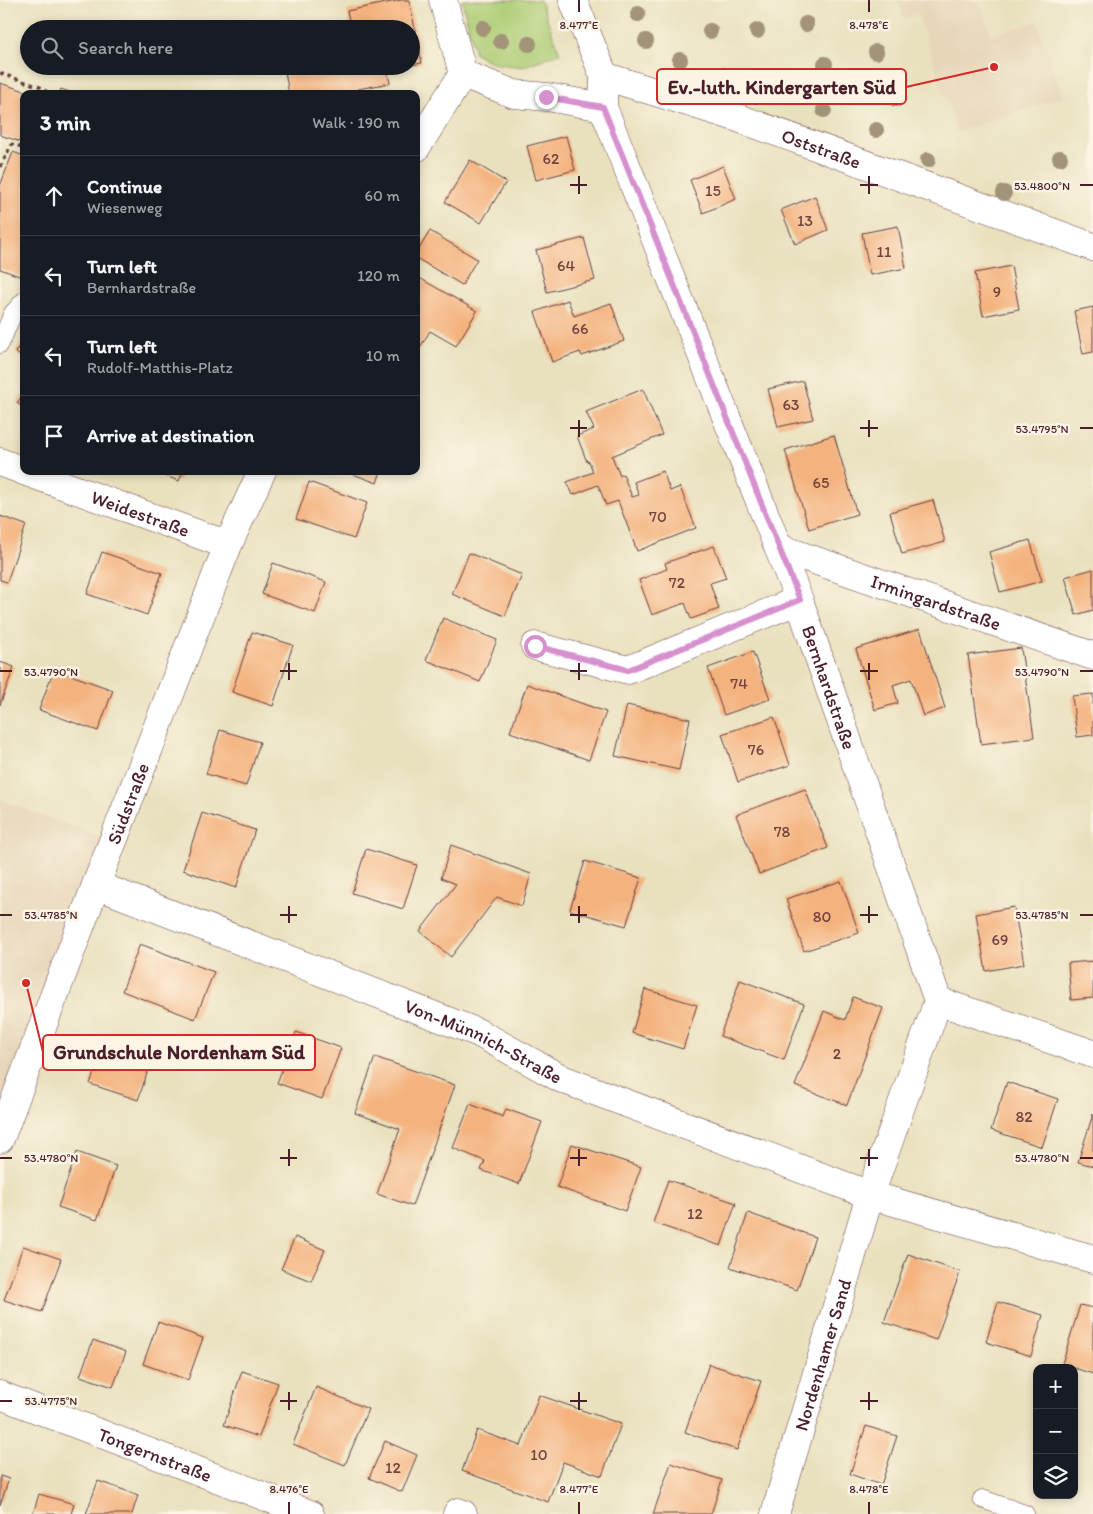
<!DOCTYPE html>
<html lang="en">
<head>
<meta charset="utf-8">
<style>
	:root { --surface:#171b24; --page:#20242c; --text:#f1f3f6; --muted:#9ea1a6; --line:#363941 }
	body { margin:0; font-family:Itim,sans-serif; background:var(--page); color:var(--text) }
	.controls { position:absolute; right:15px; bottom:15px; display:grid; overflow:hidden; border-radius:10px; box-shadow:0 2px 8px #0003 }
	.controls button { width:45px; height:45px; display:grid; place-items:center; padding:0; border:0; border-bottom:1px solid var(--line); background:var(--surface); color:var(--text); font:25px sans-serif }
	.stop { position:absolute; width:15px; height:15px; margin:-11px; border:4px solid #d690ce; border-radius:50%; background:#fff }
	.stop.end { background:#d690ce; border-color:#fff; box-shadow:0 1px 5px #0008 }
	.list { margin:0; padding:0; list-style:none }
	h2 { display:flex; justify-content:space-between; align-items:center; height:65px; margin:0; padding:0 20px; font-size:21px }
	h2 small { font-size:16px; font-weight:400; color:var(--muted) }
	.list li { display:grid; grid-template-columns:32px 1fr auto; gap:15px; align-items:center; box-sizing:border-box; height:80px; padding:0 20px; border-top:1px solid var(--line) }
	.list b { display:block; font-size:19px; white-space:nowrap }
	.list p { margin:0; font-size:16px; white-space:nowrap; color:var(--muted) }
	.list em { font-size:16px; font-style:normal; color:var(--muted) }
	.icon { flex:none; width:28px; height:28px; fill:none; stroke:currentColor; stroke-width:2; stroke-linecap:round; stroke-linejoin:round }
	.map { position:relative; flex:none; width:1093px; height:1514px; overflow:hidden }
	.search { position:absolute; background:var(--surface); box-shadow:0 2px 8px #0003; left:20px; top:20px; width:400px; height:55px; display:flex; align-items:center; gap:12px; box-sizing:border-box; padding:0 18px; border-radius:28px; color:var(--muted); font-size:19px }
	.panel { position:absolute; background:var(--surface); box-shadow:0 2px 8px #0003; left:20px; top:90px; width:400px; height:385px; border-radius:10px }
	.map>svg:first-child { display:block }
</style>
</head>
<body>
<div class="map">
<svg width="1093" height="1514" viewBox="0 0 1093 1514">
	<rect width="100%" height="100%" fill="#fcf5e5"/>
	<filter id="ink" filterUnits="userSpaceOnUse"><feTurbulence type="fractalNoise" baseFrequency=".02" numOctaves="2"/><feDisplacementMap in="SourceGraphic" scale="10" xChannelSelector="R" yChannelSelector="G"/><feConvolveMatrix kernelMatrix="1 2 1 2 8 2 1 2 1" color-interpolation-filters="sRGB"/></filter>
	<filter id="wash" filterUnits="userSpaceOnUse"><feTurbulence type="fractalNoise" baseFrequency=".0096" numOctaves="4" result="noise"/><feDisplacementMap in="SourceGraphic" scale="20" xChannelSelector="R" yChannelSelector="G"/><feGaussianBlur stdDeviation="1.12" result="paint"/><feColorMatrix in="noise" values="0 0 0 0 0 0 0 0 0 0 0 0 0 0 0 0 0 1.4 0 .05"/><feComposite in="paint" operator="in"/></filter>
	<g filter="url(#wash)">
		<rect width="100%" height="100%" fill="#e9e1be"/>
		<path fill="#e6d5b7" d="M897,0H979L991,36L1037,21L1062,97L957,132L918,15L904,19Z
			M0,800L104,838L0,1129Z"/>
		<path fill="#adcd74" stroke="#7c7650" d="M462,0H540L557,46L560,53L522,67L493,63L475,53Z"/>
		<g id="blocks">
			<path fill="#f4b27e" d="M401,0H409L422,63L411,65V29H351L347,11Z
				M284,66H401V67L387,70L390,83L358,89L359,94H289Z
				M0,83L31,93L24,94V143L0,135Z
				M61,89L72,93V94H59Z
				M566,136L575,170L536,180L527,146Z
				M13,152L24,156V273L22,277L0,269V186Z
				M470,160L506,182L481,223L445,202Z
				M723,166L736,199L703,213L690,180Z
				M815,196L828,230L795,244L781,210Z
				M898,226L906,268L870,275L862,233Z
				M430,231L477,259L462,285L416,258V254Z
				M584,238L595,280L547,292L536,250Z
				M1011,266L1019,309L983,316L975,273Z
				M416,276L477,311L456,346L430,331L416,354Z
				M568,300L574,316L611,303L624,341L582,356L580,352L552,362L535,312Z
				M1093,307V352L1083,354L1074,311Z
				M24,339V359L15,352Z
				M803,381L813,419L778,427L768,389Z
				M643,389L662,435L612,456L620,476L623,474L632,497L639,495L634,482L663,471L670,491L680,487L696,528L637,551L618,501L606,505L598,485L573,495L567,482L593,472L589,461L587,462L577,436L594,429L586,412Z
				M24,393V408L17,403Z
				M834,435L857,514L809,529L785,450Z
				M152,471H183L179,481Z
				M345,471H381L377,483Z
				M309,482L367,503L354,539L296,519Z
				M933,500L945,542L902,554L890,512Z
				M0,516L26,525L7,582L0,580Z
				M1030,540L1042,581L1000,592L989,552Z
				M714,546L726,578L710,583L719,609L691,619L685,603L652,615L639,580L667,569L665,563Z
				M102,552L162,573L147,615L87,594Z
				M469,553L522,575L505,616L452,594Z
				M273,563L326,582L315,613L262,594Z
				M1093,569V610L1076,615L1065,577Z
				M443,618L497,640L480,682L426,660Z
				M920,629L945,708L923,716L911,679L893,685L898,703L875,710L856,649Z
				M252,632L293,645L273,706L232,692Z
				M1021,648L1034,737L981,744L968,655Z
				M753,652L770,699L724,715L708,668Z
				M0,662L14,667L0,705Z
				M54,669L113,690L98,731L39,710Z
				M527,684L606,712L589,760L510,732Z
				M1093,694V735L1077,737L1072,696Z
				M627,705L690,719L679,770L615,756Z
				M774,717L790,765L738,782L722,734Z
				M220,730L260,742L246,786L206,774Z
				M805,789L828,848L759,874L736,815Z
				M202,813L255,830L236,888L183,870Z
				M451,845L531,874L522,906L497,897L451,957L420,931L456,884L441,878Z
				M366,849L417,865L403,909L352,893Z
				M585,861L641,878L626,926L570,910Z
				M841,881L859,933L804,951L786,899Z
				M1014,907L1024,964L986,971L976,914Z
				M140,944L214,972L195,1019L122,991Z
				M1093,961V998L1071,1000L1068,963Z
				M740,980L804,1004L784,1060L720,1036Z
				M645,989L697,1005L683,1049L632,1033Z
				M853,997L883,1008L847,1105L795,1086L824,1011L845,1020Z
				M296,1032L341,1048L322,1099L277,1083Z
				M107,1036L154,1053L138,1100L90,1084Z
				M375,1057L455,1085L412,1206L377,1194L400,1129L355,1113Z
				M1007,1082L1058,1099L1042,1147L991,1130Z
				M470,1104L503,1117L506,1109L542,1122L519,1184L481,1170L485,1161L453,1148Z
				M1093,1114V1166L1078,1162Z
				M572,1144L641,1167L625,1211L557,1187Z
				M77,1152L116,1166L97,1220L58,1207Z
				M668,1180L736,1203L721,1246L653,1223Z
				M748,1213L815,1237L797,1290L730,1267Z
				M295,1237L325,1250L311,1281L281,1269Z
				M23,1246L61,1259L42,1312L4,1300Z
				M908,1254L960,1272L936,1340L884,1322Z
				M998,1302L1043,1315L1031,1356L986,1342Z
				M1080,1305L1093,1308V1374L1062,1364Z
				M158,1322L203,1338L188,1380L143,1364Z
				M93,1340L126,1352L113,1387L80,1376Z
				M709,1364L761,1381L737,1450L685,1432Z
				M242,1371L278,1383L259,1437L224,1425Z
				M316,1387L368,1409L345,1465L293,1444Z
				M539,1395L621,1424L602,1476L563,1462L548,1502L462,1471L477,1430L521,1446Z
				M866,1426L897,1436L881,1485L850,1474Z
				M385,1441L417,1455L402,1492L369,1478Z
				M671,1463L722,1480L711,1514H653Z
				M0,1476L9,1479L0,1505Z
				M98,1481L138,1495L132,1514H86Z
				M39,1494L74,1504L71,1514H33Z"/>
		</g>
	</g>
	<g filter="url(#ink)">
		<use href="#blocks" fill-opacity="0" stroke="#623c41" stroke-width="1"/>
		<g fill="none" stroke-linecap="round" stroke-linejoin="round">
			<g stroke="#623c41" stroke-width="19">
				<path id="service" d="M0,344L13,313L24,301
					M982,1499L1025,1514"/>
			</g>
			<g stroke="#623c41" stroke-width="29">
				<g id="minor">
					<path d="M443,0L463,74L514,94L547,97L603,107"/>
					<path id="s1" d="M573,0L604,76L603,107L799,600L938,1001L1093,1054"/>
					<path id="s2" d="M604,76L738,118L1093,247"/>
					<path d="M416,148L463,74"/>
					<path d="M0,462L24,471"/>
					<path id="s3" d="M24,471L228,545"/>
					<path id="s4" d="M779,548L1093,656"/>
					<path d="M535,646L628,670L799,600"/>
					<path id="s5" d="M96,885L479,1033L562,1079L870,1195L1093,1259"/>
					<path id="s6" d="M0,1139L96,885L228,545L262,471"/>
					<path id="s7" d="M0,1395L310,1514"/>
					<path d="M457,1514L458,1512L463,1514"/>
					<path id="s8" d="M775,1514L870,1195L938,1001"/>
				</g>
			</g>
			<path stroke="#623c41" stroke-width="3" stroke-dasharray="4 4" stroke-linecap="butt" d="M0,73L43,88L46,91L45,94
				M0,167L12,144L24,148"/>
			<use href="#service" stroke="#fff" stroke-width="18"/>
			<use href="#minor" stroke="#fff" stroke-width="28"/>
		</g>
		<g fill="#a29379">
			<circle cx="638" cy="14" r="8"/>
			<circle cx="806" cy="24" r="8"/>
			<circle cx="483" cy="28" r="8"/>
			<circle cx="710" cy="31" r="8"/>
			<circle cx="757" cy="31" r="8"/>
			<circle cx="501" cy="41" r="8"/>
			<circle cx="646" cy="41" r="8"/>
			<circle cx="529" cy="44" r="8"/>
			<circle cx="876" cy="52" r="8"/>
			<circle cx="680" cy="60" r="8"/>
			<circle cx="825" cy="64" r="8"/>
			<circle cx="722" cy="75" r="8"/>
			<circle cx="896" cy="99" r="8"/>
			<circle cx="824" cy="110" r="8"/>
			<circle cx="876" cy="130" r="8"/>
			<circle cx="1060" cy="158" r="8"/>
			<circle cx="928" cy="160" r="8"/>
			<circle cx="1004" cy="193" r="8"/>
		</g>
	</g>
	<g fill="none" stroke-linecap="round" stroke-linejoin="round" filter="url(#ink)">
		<path stroke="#d690ce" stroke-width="6" d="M535,646L628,670L800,600L603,107L546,97"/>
	</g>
	<path fill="none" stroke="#4a1f2b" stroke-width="2" d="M579,0V12M869,0V12M579,176V194M869,176V194M570,185H587M860,185H878M1080,185H1093M579,420V437M869,420V437M570,428H587M860,428H878M1080,428H1093M289,663V680M579,663V680M869,663V680M0,671H12M280,671H297M570,671H587M860,671H878M1080,671H1093M289,906V923M579,906V923M869,906V923M0,915H12M280,915H297M570,915H587M860,915H878M1080,915H1093M289,1149V1166M579,1149V1166M869,1149V1166M0,1158H12M280,1158H297M570,1158H587M860,1158H878M1080,1158H1093M289,1392V1410M579,1392V1410M869,1392V1410M0,1401H12M280,1401H297M570,1401H587M860,1401H878M289,1502V1514M579,1502V1514M869,1502V1514"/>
	<g text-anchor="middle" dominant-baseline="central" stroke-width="5" stroke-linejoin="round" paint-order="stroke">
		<g font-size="16" fill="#744440">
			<text x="551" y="158">62</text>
			<text x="713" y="190">15</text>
			<text x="805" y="220">13</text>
			<text x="884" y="251">11</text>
			<text x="566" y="265">64</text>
			<text x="997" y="291">9</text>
			<text x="580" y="328">66</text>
			<text x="791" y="404">63</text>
			<text x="821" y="482">65</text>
			<text x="658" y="516">70</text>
			<text x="677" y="582">72</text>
			<text x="739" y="683">74</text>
			<text x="756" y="749">76</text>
			<text x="782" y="831">78</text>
			<text x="822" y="916">80</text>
			<text x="1000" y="939">69</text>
			<text x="837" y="1053">2</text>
			<text x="1024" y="1116">82</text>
			<text x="695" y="1213">12</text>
			<text x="539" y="1454">10</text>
			<text x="393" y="1467">12</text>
		</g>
		<g font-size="19" fill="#4a1f2b" stroke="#fcf5e5">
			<text stroke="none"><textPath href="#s2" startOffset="229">Oststraße</textPath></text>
			<text stroke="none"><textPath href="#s3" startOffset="124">Weidestraße</textPath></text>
			<text stroke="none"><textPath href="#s4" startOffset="166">Irmingardstraße</textPath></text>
			<text stroke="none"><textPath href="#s1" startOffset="736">Bernhardstraße</textPath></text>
			<text stroke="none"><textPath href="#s6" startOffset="359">Südstraße</textPath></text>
			<text stroke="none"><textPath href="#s5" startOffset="418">Von-Münnich-Straße</textPath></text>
			<text stroke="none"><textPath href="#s8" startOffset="166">Nordenhamer Sand</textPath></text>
			<text stroke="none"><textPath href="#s7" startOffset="166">Tongernstraße</textPath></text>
		</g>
	</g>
	<g font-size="12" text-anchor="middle" fill="#4a1f2b" stroke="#fcf5e5" stroke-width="5" stroke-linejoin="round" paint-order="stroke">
		<text x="579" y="29">8.477°E</text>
		<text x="869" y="29">8.478°E</text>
		<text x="1042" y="190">53.4800°N</text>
		<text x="1042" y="433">53.4795°N</text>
		<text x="51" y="676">53.4790°N</text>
		<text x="1042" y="676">53.4790°N</text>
		<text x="51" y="919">53.4785°N</text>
		<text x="1042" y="919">53.4785°N</text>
		<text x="51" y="1162">53.4780°N</text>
		<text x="1042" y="1162">53.4780°N</text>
		<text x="51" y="1405">53.4775°N</text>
		<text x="289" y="1493">8.476°E</text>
		<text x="579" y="1493">8.477°E</text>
		<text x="869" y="1493">8.478°E</text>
	</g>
	<path fill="none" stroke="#d62828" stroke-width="2" d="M994 67L906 87M26 983L43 1052"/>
	<g fill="#d62828" stroke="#fcf5e5" stroke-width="2">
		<circle cx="994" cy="67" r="5"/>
		<circle cx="26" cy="983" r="5"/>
	</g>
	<g fill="#fcf5e5" stroke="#d62828" stroke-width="2">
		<rect x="657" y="69" width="249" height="35" rx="5"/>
		<rect x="43" y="1035" width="272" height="35" rx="5"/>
	</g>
	<g font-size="20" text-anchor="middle" font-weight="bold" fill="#4a1f2b">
		<text x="782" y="94">Ev.-luth. Kindergarten Süd</text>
		<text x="179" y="1059">Grundschule Nordenham Süd</text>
	</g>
</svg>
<div class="controls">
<button>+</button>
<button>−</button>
<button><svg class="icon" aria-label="layers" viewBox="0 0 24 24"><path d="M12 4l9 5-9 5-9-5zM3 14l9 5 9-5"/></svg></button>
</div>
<div class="stop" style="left:535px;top:646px"></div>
<div class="stop end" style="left:546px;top:97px"></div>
<div class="search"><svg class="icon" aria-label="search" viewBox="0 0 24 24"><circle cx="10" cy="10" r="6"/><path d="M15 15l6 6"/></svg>Search here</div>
<section class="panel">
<h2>3 min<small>Walk · 190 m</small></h2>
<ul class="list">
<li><svg class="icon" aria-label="ahead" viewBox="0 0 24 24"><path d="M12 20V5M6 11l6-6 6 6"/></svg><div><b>Continue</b><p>Wiesenweg</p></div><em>60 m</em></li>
<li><svg class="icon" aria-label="left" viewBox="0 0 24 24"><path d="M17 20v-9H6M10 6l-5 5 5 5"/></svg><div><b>Turn left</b><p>Bernhardstraße</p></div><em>120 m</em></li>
<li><svg class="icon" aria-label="left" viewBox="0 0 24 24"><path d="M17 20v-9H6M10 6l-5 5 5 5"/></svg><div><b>Turn left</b><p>Rudolf-Matthis-Platz</p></div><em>10 m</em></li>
<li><svg class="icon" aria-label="arrive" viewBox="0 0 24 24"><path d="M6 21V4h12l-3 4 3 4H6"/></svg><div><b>Arrive at destination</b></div></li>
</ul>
</section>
</div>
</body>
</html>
